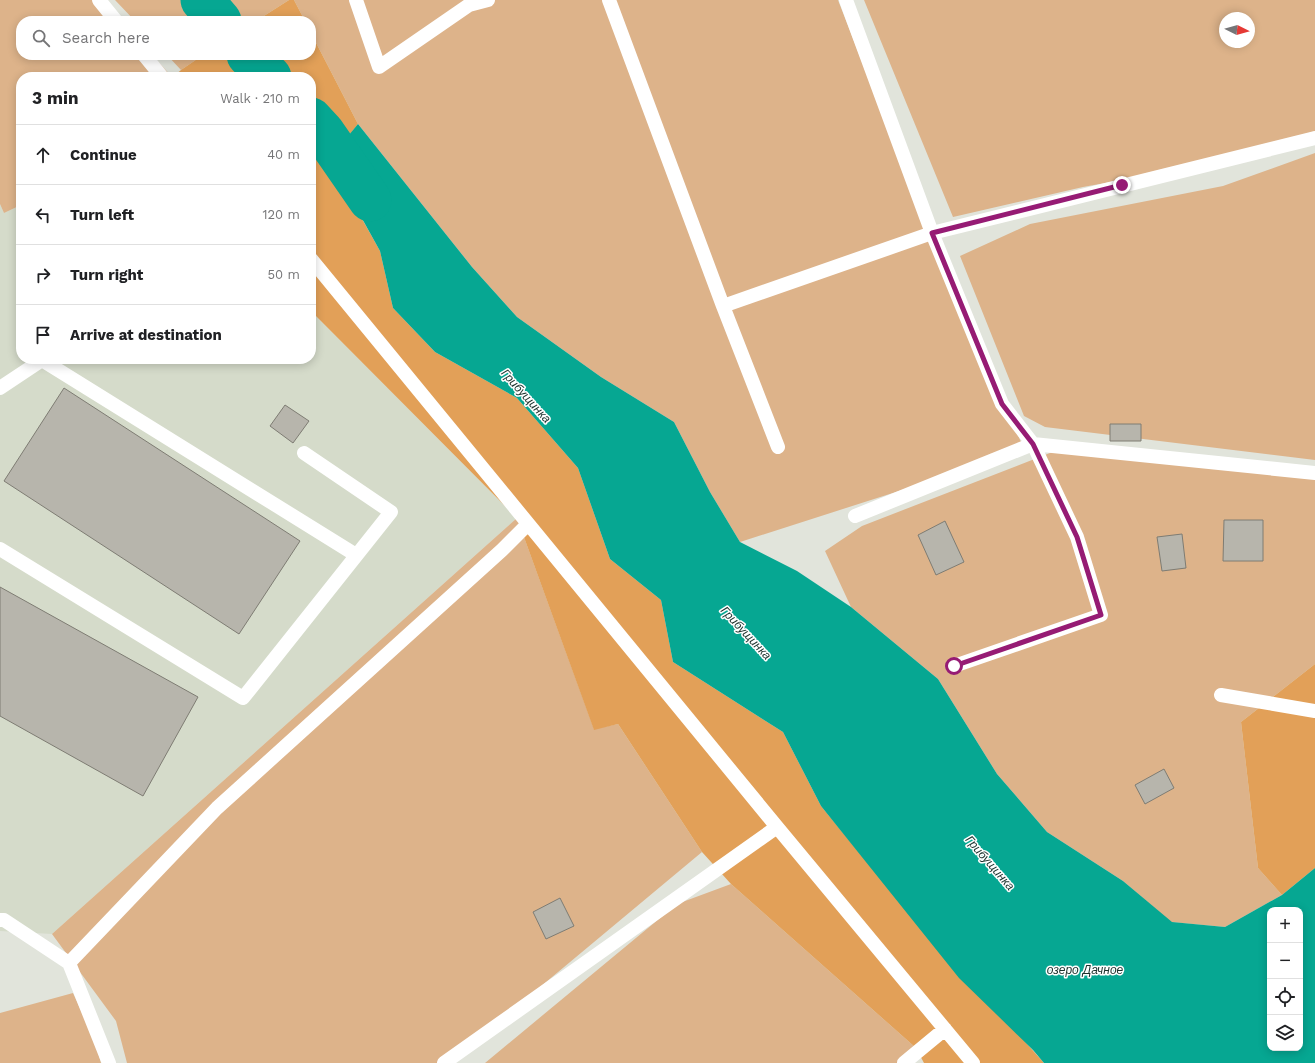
<!DOCTYPE html>
<html lang="en">
<head>
<meta charset="utf-8">
<style>
	:root { --surface:#fff; --page:#f2f2f2; --text:#202124; --muted:#757577; --line:#e0e0e0 }
	body { margin:0; font-family:"Work Sans",sans-serif; background:var(--page); color:var(--text) }
	.controls { position:absolute; right:12px; bottom:12px; display:grid; overflow:hidden; border-radius:8px; box-shadow:0 2px 10px #0003 }
	.controls button { width:36px; height:36px; display:grid; place-items:center; padding:0; border:0; border-bottom:1px solid var(--line); background:var(--surface); color:var(--text); font:20px sans-serif }
	.compass { position:absolute; left:1219px; top:12px; width:36px; height:36px; border-radius:50%; background:var(--surface); box-shadow:0 2px 10px #0003; rotate:95deg }
	.stop { position:absolute; width:12px; height:12px; margin:-9px; border:3px solid #961b74; border-radius:50%; background:#fff }
	.stop.end { background:#961b74; border-color:#fff; box-shadow:0 1px 4px #0008 }
	.list { margin:0; padding:0; list-style:none }
	h2 { display:flex; justify-content:space-between; align-items:center; height:52px; margin:0; padding:0 16px; font-size:17px }
	h2 small { font-size:13px; font-weight:400; color:var(--muted) }
	.list li { display:grid; grid-template-columns:26px 1fr auto; gap:12px; align-items:center; box-sizing:border-box; height:60px; padding:0 16px; border-top:1px solid var(--line) }
	.list b { display:block; font-size:15px; white-space:nowrap }
	.list em { font-size:13px; font-style:normal; color:var(--muted) }
	.icon { flex:none; width:22px; height:22px; fill:none; stroke:currentColor; stroke-width:2; stroke-linecap:round; stroke-linejoin:round }
	.map { position:relative; flex:none; width:1315px; height:1063px; overflow:hidden }
	.search { position:absolute; background:var(--surface); box-shadow:0 2px 10px #0003; left:16px; top:16px; width:300px; height:44px; display:flex; align-items:center; gap:10px; box-sizing:border-box; padding:0 14px; border-radius:16px; color:var(--muted); font-size:15px }
	.panel { position:absolute; background:var(--surface); box-shadow:0 2px 10px #0003; left:16px; top:72px; width:300px; height:292px; border-radius:16px }
	.map>svg:first-child { display:block }
</style>
</head>
<body>
<div class="map">
<svg width="1315" height="1063" viewBox="0 0 1315 1063">
	<rect width="100%" height="100%" fill="#e1e4db"/>
	<path fill="#d5dbca" d="M0,204L4,213L21,205V359H311V311L517,518L52,934L0,931Z"/>
	<path fill="#ddb38a" fill-rule="evenodd" d="M0,0H96L118,21H21V55H152L172,77H21V205L4,213L0,204Z
		M115,0H289L256,21H135Z
		M294,0H838L926,227L1021,442L924,483L740,542L710,492L674,422L601,377L517,317L472,267L358,124L311,33V21H305Z
		M864,0H1315V131L1216,163L1083,187L953,217ZM1225,18H1249V42H1225Z
		M167,55H203L181,70Z
		M1315,153V460L1045,427L1024,416L960,256L1030,224L1223,186Z
		M1055,451L1315,476V664L1241,722L1258,868L1282,895L1225,927L1171,922L1123,881L1047,832L997,774L938,679L851,607L825,551L862,526Z
		M517,518L594,729L618,724L702,852L449,1063H127L116,1021L52,934Z
		M731,884L916,1048L897,1063H485L677,904Z
		M73,993L95,1041L101,1063H0V1013Z"/>
	<path fill="#e2a058" d="M289,0H294L305,21H256Z
		M311,33L358,124L329,160L380,251L393,308L435,352L517,398L578,468L610,559L661,600L673,662L783,732L821,806L884,883L1044,1063H924L916,1048L731,884L702,852L618,724L594,730L517,518L311,311V77H173L181,70L203,55H311Z
		M1315,664V868L1282,895L1258,868L1241,722Z"/>
	<path fill="#06a792" fill-rule="evenodd" d="M358,124L472,267L517,317L601,377L674,422L710,492L740,542L797,571L851,607L938,679L997,774L1047,832L1123,881L1172,922L1225,927L1282,895L1315,868V1063H1044L1033,1050L959,978L821,806L783,732L673,662L661,600L610,559L578,468L517,398L435,352L393,308L380,251L329,159ZM1270,910H1300V1048H1270Z"/>
	<g fill="none" stroke-linecap="round" stroke-linejoin="round">
		<path stroke="#06a792" stroke-width="43" d="M202,0L220,21
			M248,55L270,77
			M311,119L323,132L370,200"/>
	</g>
	<path fill="#b7b5ac" stroke="#7e7c73" d="M64,388L300,541L239,634L4,481Z
		M285,405L309,421L293,443L270,426Z
		M1110,424H1141V441H1110Z
		M1224,520H1263V561H1223Z
		M945,521L964,562L936,575L918,535Z
		M1182,534L1186,568L1162,571L1157,537Z
		M0,587L198,697L143,796L0,716Z
		M1164,769L1174,788L1145,804L1135,785Z
		M560,898L574,926L546,939L533,912Z"/>
	<g fill="none" stroke-linecap="round" stroke-linejoin="round">
		<path stroke="#fff" stroke-width="14" d="M99,0L116,21
			M356,0L379,67L469,5L488,0
			M609,0L723,306L932,233L1315,138
			M846,0L932,233L1002,404L1033,444L1315,473
			M144,55L162,77
			M311,259L777,827L973,1063
			M723,306L778,447
			M0,388L42,360L356,555
			M855,516L1033,444L1077,537L1101,615L954,666
			M0,549L243,698L391,512L304,453
			M1221,695L1315,711
			M0,920H4L69,963L109,1063
			M69,963L217,808L502,550L528,524
			M444,1063L777,827
			M904,1063L945,1029"/>
	</g>
	<g fill="none" stroke-linecap="round" stroke-linejoin="round">
		<path stroke="#961b74" stroke-width="5" d="M954,666L1101,615L1077,537L1033,444L1002,404L932,233L1122,185"/>
	</g>
	<g text-anchor="middle" dominant-baseline="central" stroke-width="3" stroke-linejoin="round" paint-order="stroke">
		<g font-size="12" font-style="italic" fill="#1b312c" stroke="#fff">
			<text transform="translate(526 396) rotate(48)">Грибущинка</text>
			<text transform="translate(746 633) rotate(47)">Грибущинка</text>
			<text transform="translate(990 863) rotate(49)">Грибущинка</text>
			<text x="1085" y="970">озеро Дачное</text>
		</g>
	</g>
</svg>
<div class="controls">
<button>+</button>
<button>−</button>
<button><svg class="icon" aria-label="locate" viewBox="0 0 24 24"><circle cx="12" cy="12" r="6"/><path d="M12 2v4M12 18v4M2 12h4M18 12h4"/></svg></button>
<button><svg class="icon" aria-label="layers" viewBox="0 0 24 24"><path d="M12 4l9 5-9 5-9-5zM3 14l9 5 9-5"/></svg></button>
</div>
<svg class="compass" viewBox="-18 -18 36 36"><path d="M0-13l5 13h-10z" fill="#e53935"/><path d="M0 13l5-13h-10z" fill="#757577"/></svg>
<div class="stop" style="left:954px;top:666px"></div>
<div class="stop end" style="left:1122px;top:185px"></div>
<div class="search"><svg class="icon" aria-label="search" viewBox="0 0 24 24"><circle cx="10" cy="10" r="6"/><path d="M15 15l6 6"/></svg>Search here</div>
<section class="panel">
<h2>3 min<small>Walk · 210 m</small></h2>
<ul class="list">
<li><svg class="icon" aria-label="ahead" viewBox="0 0 24 24"><path d="M12 20V5M6 11l6-6 6 6"/></svg><div><b>Continue</b></div><em>40 m</em></li>
<li><svg class="icon" aria-label="left" viewBox="0 0 24 24"><path d="M17 20v-9H6M10 6l-5 5 5 5"/></svg><div><b>Turn left</b></div><em>120 m</em></li>
<li><svg class="icon" aria-label="right" viewBox="0 0 24 24"><path d="M7 20v-9h11M14 6l5 5-5 5"/></svg><div><b>Turn right</b></div><em>50 m</em></li>
<li><svg class="icon" aria-label="arrive" viewBox="0 0 24 24"><path d="M6 21V4h12l-3 4 3 4H6"/></svg><div><b>Arrive at destination</b></div></li>
</ul>
</section>
</div>
</body>
</html>
